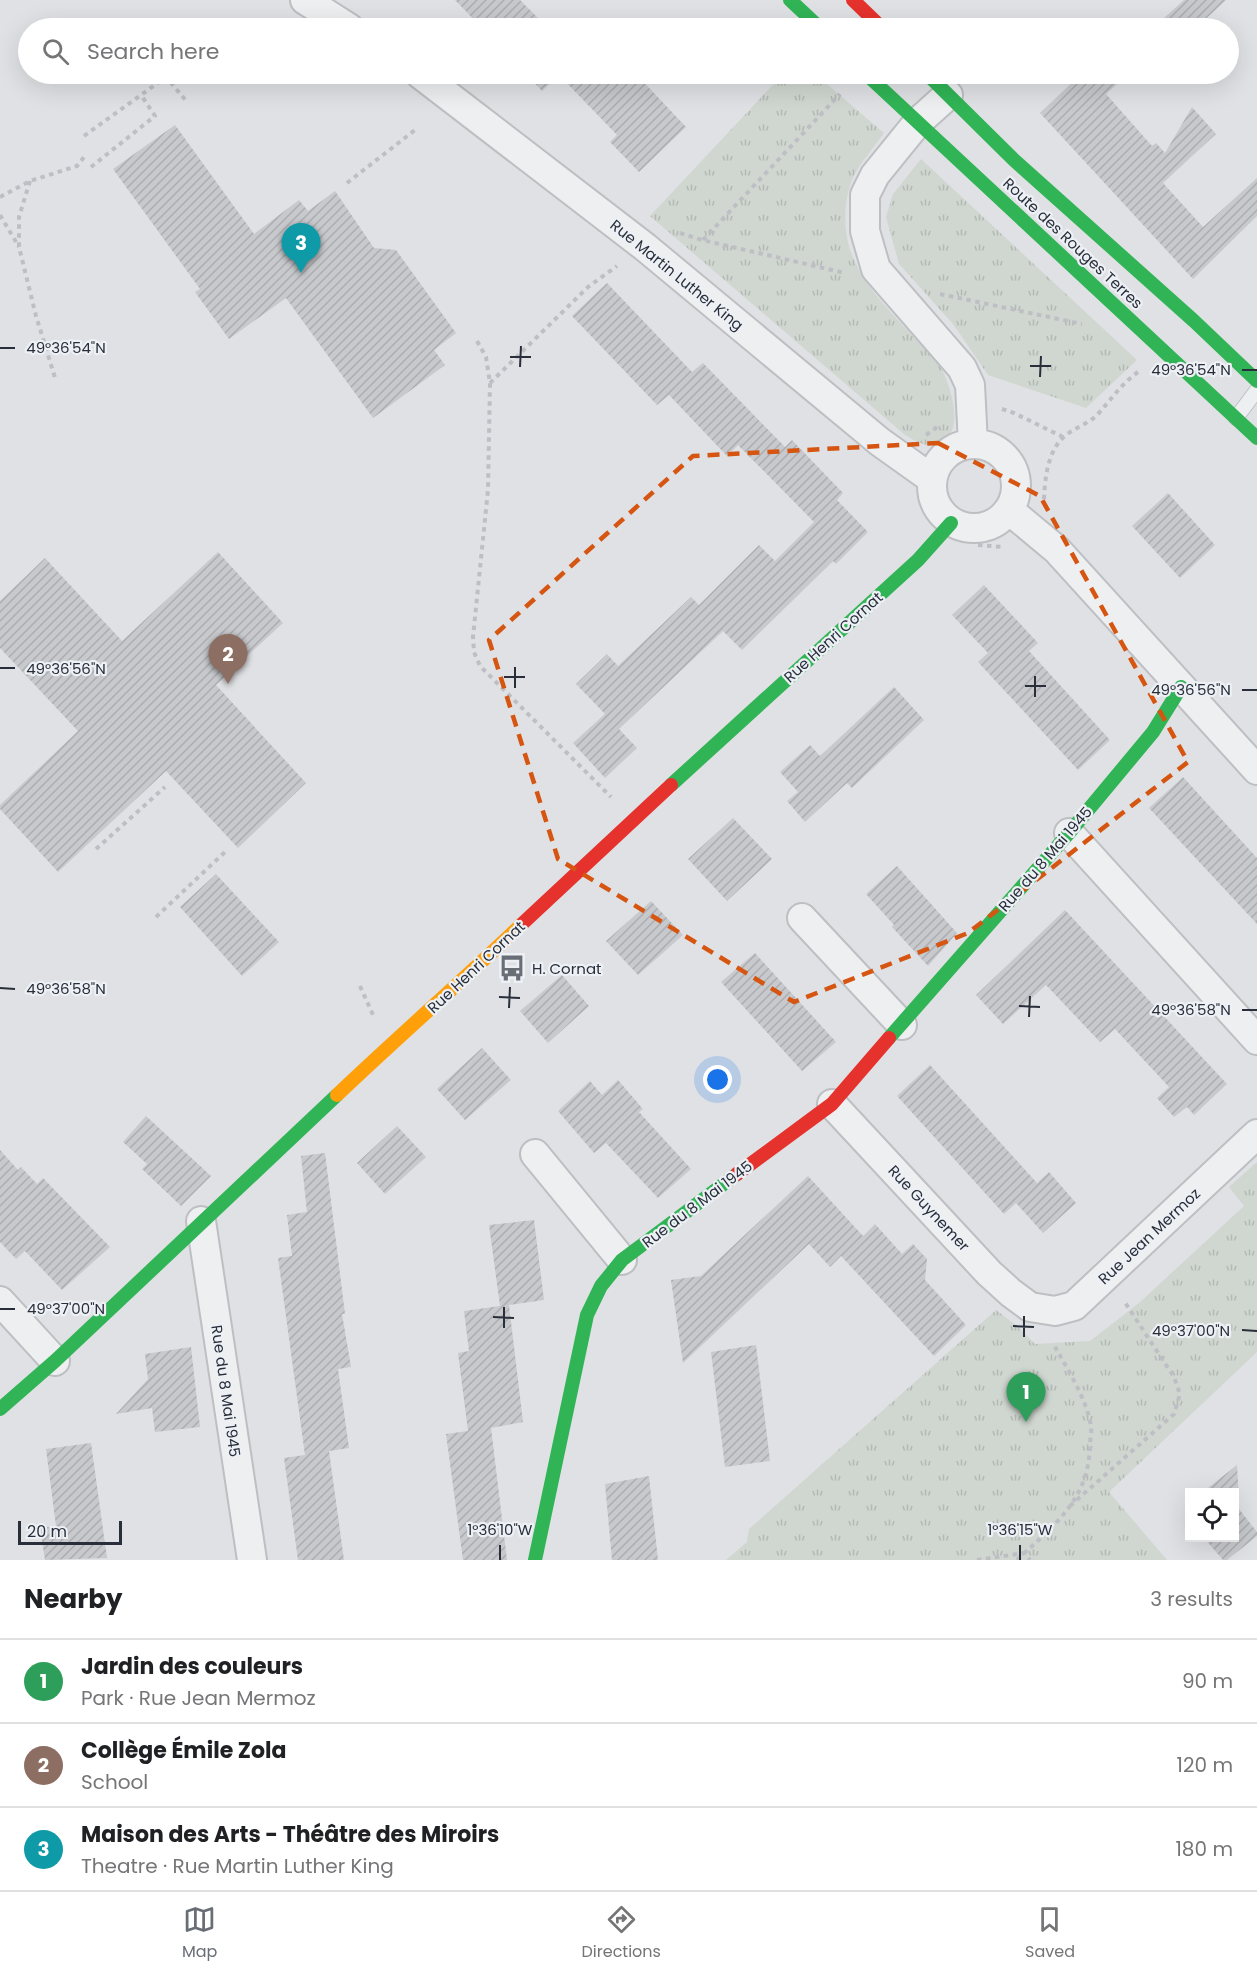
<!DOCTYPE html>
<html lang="en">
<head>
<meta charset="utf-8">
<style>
	:root { --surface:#fff; --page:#f2f2f2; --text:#202124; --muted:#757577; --line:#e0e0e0; --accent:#686d76 }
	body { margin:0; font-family:Poppins,sans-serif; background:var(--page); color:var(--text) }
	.controls { position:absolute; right:18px; bottom:18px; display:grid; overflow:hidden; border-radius:0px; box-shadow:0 6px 24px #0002 }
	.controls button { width:54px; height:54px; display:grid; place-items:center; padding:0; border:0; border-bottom:2px solid var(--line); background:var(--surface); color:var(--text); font:30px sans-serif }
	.scale { position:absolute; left:18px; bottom:15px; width:104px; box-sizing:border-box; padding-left:6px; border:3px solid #282f3b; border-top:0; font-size:16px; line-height:21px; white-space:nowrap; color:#282f3b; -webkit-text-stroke:4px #edf0f4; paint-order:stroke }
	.you { position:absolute; left:718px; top:1080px; width:21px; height:21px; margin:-15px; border:4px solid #fff; border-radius:50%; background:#1a73e8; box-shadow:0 0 0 9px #1a73e833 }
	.badge { display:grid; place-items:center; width:39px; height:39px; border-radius:50%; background:var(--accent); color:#fff; font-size:20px; font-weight:700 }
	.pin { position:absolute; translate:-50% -50px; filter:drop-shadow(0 2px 3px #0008) }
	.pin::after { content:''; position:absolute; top:32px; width:21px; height:18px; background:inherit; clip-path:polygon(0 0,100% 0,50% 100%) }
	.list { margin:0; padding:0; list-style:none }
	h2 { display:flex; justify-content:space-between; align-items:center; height:78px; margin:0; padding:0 24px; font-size:26px }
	h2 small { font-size:20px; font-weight:400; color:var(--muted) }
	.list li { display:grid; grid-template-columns:39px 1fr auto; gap:18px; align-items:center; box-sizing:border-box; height:84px; padding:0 24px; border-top:2px solid var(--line) }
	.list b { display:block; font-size:22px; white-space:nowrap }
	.list p { margin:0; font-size:20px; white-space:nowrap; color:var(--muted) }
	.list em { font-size:20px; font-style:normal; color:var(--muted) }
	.icon { flex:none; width:33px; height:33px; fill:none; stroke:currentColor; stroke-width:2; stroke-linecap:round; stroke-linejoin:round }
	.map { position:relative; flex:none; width:1257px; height:1560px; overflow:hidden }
	.search { position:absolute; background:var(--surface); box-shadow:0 6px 24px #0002; left:18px; right:18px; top:18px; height:66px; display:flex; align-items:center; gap:15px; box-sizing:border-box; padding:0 21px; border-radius:33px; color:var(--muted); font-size:22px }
	.sheet { height:330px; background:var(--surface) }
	nav { display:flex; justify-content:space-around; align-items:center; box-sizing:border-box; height:84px; border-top:2px solid var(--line); background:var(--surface); font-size:16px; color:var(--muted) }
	nav a { display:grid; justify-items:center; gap:3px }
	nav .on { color:var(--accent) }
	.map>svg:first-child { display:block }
</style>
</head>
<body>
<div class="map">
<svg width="1257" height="1560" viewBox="0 0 1257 1560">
	<defs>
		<pattern id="park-tufts" width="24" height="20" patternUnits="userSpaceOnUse" patternTransform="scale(1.5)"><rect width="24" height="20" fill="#d0d7d0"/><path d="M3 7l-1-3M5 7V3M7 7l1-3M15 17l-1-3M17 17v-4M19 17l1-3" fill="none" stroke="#b3b9b4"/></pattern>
		<pattern id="building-hatch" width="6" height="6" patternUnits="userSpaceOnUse" patternTransform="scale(1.5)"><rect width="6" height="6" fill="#c7c9cc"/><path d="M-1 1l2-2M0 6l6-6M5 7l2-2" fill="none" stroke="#abadb0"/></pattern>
	</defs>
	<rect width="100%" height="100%" fill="#dfe1e4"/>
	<path fill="url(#park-tufts)" d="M783,74H815L884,133C876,145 865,157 857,170C846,187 843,217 847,237C854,280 894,314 921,345C928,353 937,361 942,370C951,387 964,429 943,442C929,450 917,442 905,435L650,216Z
		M921,159L1137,360L1086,408L988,375L953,324L899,264L886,217L893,194Z
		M1257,1162V1352L1109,1492L1167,1560H726L747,1542L749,1529L996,1310L1017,1326L1035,1344L1090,1341L1139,1303L1244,1206L1229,1187Z"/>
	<path fill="url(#building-hatch)" d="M455,0H520L548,28H482Z
		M1184,0H1226L1196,28H1153Z
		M526,74H636L686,127L639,172L610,142L617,135L559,75L542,91Z
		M1081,74H1128L1106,94L1152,146L1156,143L1165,153L1192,107L1216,134L1163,183L1203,227L1257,178V216L1193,279L1040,113Z
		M175,125L254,234L299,200L308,211L335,191L374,248L396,250L456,333L434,350L445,365L373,418L286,298L229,339L195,292L200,289L113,169Z
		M607,283L692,372L703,363L785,447L792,440L843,493L837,500L868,532L836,564L833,561L742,650L723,631L619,729L637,748L605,778L573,743L605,714L576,684L607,654L618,666L691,597L699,605L759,545L775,561L814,522L738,445L727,456L669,395L657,405L572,316Z
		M1168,493L1215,545L1180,578L1132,526Z
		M218,552L283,623L216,685L306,783L238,848L166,771L58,872L0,809V805L78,731L0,648V601L45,558L122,641Z
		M984,585L1038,643L1029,651L1110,740L1078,770L978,662L988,653L952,615Z
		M894,687L924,720L852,788L847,783L805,822L787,801L798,792L780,772L810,745L820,756Z
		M1183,777L1257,858V924L1149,808Z
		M733,818L772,859L727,901L688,859Z
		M897,866L957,933L928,966L892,927L894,925L866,894Z
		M216,874L279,942L242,976L180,907Z
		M651,901L683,935L638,975L606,941Z
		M1065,910L1227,1084L1194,1115L1187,1107L1174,1117L1157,1098L1169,1087L1115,1029L1100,1042L1046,985L1003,1024L976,995Z
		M755,953L836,1042L802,1071L721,982Z
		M562,975L589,1006L548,1043L520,1011Z
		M482,1048L511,1080L465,1120L437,1089Z
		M930,1065L1037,1183L1049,1172L1076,1203L1043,1233L1016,1203L1004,1214L897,1096Z
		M618,1080L643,1109L639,1112L691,1169L658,1198L606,1143L594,1153L558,1111L590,1081L602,1095Z
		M146,1116L211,1176L181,1206L142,1169L147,1164L123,1142Z
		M397,1126L426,1157L385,1194L357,1163Z
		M0,1150L18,1170L21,1167L37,1184L43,1178L110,1247L62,1290L25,1251L16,1259L0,1242Z
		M325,1153L345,1314H342L351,1367L338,1369L349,1448L329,1451L344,1560H298L284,1458L305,1455L278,1258L292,1256L287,1215L307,1212L301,1156Z
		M808,1176L863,1236L875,1224L902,1254L913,1244L927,1259L925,1280L966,1325L934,1356L841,1256L830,1267L809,1244L683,1363L671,1280L701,1276Z
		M534,1220L544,1300L509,1305L523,1422L491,1428L507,1560H463L446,1434L468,1431L458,1353L469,1351L464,1311L500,1306L489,1225Z
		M756,1345L770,1461L725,1467L711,1352Z
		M191,1347L200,1427L155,1432L152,1408L116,1414L148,1379L145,1354Z
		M91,1443L107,1558L45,1560L40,1528L56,1526L46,1449Z
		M1237,1465L1239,1500L1235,1504L1257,1532V1536L1227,1560H1223L1204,1538H1234V1492H1203Z
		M649,1476L658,1560H612L605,1484Z"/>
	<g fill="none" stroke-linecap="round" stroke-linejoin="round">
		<g stroke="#bdbfc2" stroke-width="16">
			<path id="lane" d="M1236,418L1257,390"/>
		</g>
		<g stroke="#bdbfc2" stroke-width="32">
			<path id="street" d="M305,0L349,28
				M420,74L645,247L880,442L932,479
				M948,95L918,122L875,175L865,195V231L876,269L962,368L970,385L973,444
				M932 486a42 42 0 1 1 84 0a42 42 0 1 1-84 0Z
				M1009,510L1057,550L1257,770
				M1069,833L1257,1040
				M802,918L902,1025
				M832,1104L989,1273L1011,1293L1030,1307L1055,1311L1074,1306L1257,1134
				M535,1154L622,1260
				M201,1221L252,1560
				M0,1301L55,1361"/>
		</g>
		<path stroke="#bebfc4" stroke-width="4" stroke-dasharray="4.5 4.5" stroke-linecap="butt" d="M240,76L243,74
			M84,136L166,77L188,103
			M91,167L155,116L141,95
			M30,181L19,217V247L36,316L56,381
			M347,183L415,130
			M0,197L30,181L77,166L84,157
			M0,215L19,247
			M680,233L702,240L845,273
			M703,240L840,94
			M940,294L1082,324
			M477,341L486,357L490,383L488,490L473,637L474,652L480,666L611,797
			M490,383L588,287L617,266
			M1002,409L1014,413L1063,437
			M926,435L940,425
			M1044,499C1045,477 1048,449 1066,435C1076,427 1088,424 1097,415C1111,400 1121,384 1138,372
			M978,545L1003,547
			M96,849L165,787
			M156,917L225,852
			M360,986L373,1015
			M1070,1506L1174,1414L1180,1394L1174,1377L1124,1301
			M977,1560L1024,1553L1030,1560
			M1017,1560C1054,1525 1089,1500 1090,1445C1090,1439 1092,1432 1091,1426C1086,1397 1067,1369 1053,1343"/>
		<use href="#lane" stroke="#eeeff1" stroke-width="14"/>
		<use href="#street" stroke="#eeeff1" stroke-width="28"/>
		<path stroke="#30b455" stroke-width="14" d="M790,0L820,28
			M866,74L1257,438
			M927,74L1014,160L1194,321L1257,381
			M671,785L918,560L951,523
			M889,1038L1069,833L1153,732L1181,687
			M0,1409L55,1361L337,1095
			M535,1560L587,1315L601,1286L622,1260L737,1174"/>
		<path stroke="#ff9f0a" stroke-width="14" d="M337,1095C398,1037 461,982 522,924"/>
		<path stroke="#e5322d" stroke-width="14" d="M853,0L882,28
			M522,924L671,785
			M737,1174L832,1104L889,1038"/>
	</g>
	<path fill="none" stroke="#d55511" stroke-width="4.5" stroke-dasharray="12 8" stroke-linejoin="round" d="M938,443L1040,496L1188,762L968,933L794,1002L558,859L489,640L693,456Z"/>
	<path fill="none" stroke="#282f3b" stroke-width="2" d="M0,348H15M510,357H531M1030,366H1051M520,367L521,346M1242,370H1257M1040,377L1041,356M0,668H15M504,677H525M1025,686H1046M515,688V667M1242,690H1257M1035,697V676M0,988L15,989M499,997L520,998M1019,1006L1040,1007M509,1008L510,987M1242,1010H1257M1029,1017L1030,996M0,1309H15M493,1317L514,1318M1013,1326L1034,1327M504,1328V1307M1242,1330L1257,1331M1024,1337V1316M500,1560V1545M1020,1560V1545"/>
	<defs>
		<g id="bus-bare" transform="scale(2.07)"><path d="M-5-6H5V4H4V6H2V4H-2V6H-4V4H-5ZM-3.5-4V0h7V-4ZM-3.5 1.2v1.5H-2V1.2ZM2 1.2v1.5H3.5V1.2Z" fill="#686d76" stroke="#edf0f4" stroke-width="2.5" paint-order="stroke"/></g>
	</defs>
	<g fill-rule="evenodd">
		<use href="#bus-bare" x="512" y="968"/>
	</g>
	<g text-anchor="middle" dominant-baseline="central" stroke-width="4.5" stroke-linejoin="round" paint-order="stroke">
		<g font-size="15" fill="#282f3b" stroke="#edf0f4">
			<text transform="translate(1073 243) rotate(43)">Route des Rouges Terres</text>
			<text transform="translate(677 275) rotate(39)">Rue Martin Luther King</text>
			<text transform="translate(833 637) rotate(-42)">Rue Henri Cornat</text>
			<text transform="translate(1045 859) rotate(-49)">Rue du 8 Mai 1945</text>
			<text transform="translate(476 967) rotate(-43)">Rue Henri Cornat</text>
			<text transform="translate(697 1204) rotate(-37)">Rue du 8 Mai 1945</text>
			<text transform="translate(929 1208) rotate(47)">Rue Guynemer</text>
			<text transform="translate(1149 1236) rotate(-43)">Rue Jean Mermoz</text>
			<text transform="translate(226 1391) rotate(82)">Rue du 8 Mai 1945</text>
		</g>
		<g font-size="15" fill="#282f3b" stroke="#edf0f4" text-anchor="start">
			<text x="532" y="968">H. Cornat</text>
		</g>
	</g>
	<g font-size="15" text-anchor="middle" fill="#282f3b" stroke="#edf0f4" stroke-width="4.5" stroke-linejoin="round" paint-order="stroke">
		<text x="66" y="353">49°36'54"N</text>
		<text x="1191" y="375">49°36'54"N</text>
		<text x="66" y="674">49°36'56"N</text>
		<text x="1191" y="695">49°36'56"N</text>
		<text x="66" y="994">49°36'58"N</text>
		<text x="1191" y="1015">49°36'58"N</text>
		<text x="66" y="1314">49°37'00"N</text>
		<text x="1191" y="1336">49°37'00"N</text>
		<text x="500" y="1535">1°36'10"W</text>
		<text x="1020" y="1535">1°36'15"W</text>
	</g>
</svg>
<div class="controls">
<button><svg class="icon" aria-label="locate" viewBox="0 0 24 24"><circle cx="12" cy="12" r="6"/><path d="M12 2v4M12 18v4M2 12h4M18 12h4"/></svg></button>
</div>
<div class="scale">20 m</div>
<div class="you"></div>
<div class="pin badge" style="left:1026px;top:1422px;background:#2e9e5b">1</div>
<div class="pin badge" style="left:228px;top:684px;background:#8d6e63">2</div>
<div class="pin badge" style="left:301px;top:273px;background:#0f9aa8">3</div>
<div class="search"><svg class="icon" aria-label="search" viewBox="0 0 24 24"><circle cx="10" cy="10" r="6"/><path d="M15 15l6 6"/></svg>Search here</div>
</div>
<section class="sheet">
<h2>Nearby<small>3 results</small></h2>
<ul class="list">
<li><span class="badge" style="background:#2e9e5b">1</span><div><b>Jardin des couleurs</b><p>Park · Rue Jean Mermoz</p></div><em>90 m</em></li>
<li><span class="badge" style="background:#8d6e63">2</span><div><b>Collège Émile Zola</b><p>School</p></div><em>120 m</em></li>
<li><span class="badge" style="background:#0f9aa8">3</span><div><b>Maison des Arts - Théâtre des Miroirs</b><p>Theatre · Rue Martin Luther King</p></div><em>180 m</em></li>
</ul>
</section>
<nav>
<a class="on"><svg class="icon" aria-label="map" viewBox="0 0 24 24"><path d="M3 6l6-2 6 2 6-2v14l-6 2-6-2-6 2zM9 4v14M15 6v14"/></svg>Map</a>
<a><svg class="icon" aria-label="directions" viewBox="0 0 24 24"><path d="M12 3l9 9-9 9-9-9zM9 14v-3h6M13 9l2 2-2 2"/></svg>Directions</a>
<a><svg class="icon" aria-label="saved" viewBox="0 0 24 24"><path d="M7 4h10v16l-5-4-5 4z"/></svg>Saved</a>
</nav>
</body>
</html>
